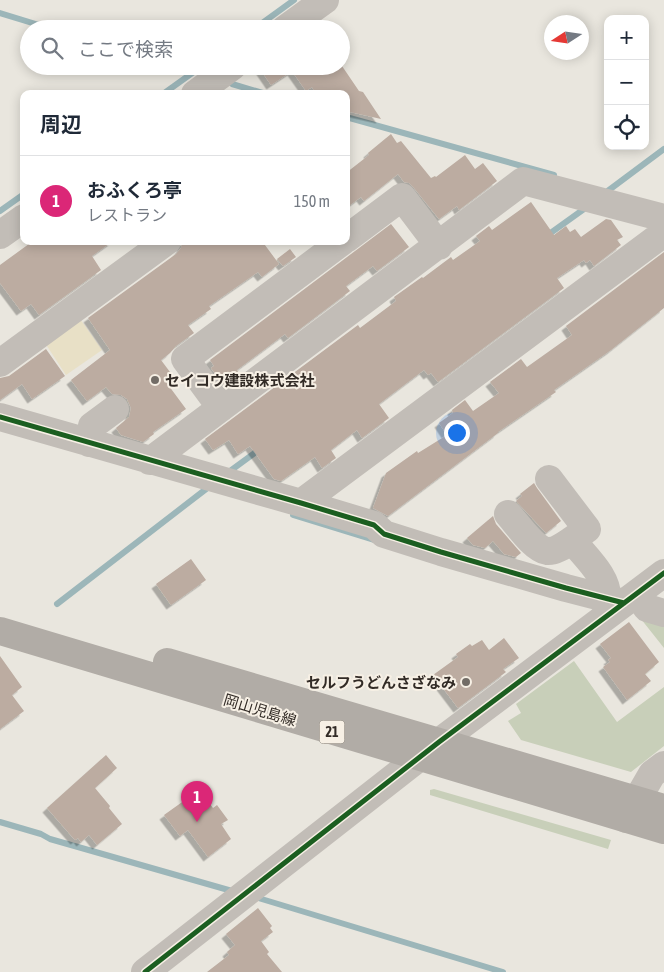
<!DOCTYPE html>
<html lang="ja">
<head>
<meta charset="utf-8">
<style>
	:root { --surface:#fff; --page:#f2f2f3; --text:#1f2937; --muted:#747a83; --line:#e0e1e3; --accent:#db2777 }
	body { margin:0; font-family:"Asap Condensed","Noto Sans JP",sans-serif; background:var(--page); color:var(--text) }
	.controls { position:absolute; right:15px; top:15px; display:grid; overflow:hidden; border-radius:10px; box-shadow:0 2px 12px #0003 }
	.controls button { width:45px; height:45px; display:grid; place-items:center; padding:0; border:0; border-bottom:1px solid var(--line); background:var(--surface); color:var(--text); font:25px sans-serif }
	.compass { position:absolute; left:544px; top:15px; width:45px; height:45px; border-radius:50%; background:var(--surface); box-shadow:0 2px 12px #0003; rotate:258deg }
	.you { position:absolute; left:456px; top:432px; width:18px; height:18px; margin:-12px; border:4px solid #fff; border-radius:50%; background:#1a73e8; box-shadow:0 0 0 8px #1a73e833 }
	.badge { display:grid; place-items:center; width:32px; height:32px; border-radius:50%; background:var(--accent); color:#fff; font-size:16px; font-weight:700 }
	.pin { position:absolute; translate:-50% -41px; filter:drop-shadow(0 1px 2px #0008) }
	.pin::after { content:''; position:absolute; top:26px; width:18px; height:15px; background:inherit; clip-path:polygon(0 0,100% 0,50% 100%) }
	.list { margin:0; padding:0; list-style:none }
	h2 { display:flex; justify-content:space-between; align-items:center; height:65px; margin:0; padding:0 20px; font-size:21px }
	h2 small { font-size:16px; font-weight:400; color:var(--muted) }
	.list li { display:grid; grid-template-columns:32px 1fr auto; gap:15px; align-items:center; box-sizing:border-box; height:90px; padding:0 20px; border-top:1px solid var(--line) }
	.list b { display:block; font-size:19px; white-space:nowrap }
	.list p { margin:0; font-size:16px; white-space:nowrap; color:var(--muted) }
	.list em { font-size:16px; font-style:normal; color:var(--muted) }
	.icon { flex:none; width:28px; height:28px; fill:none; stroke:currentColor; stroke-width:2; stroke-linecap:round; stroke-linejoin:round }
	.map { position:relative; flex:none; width:664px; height:972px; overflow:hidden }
	.search { position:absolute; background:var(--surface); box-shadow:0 2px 12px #0003; left:20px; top:20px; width:330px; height:55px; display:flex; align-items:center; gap:12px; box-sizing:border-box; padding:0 18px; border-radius:28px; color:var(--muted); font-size:19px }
	.panel { position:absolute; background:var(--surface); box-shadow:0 2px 12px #0003; left:20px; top:90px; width:330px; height:155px; border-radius:10px }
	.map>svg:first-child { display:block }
</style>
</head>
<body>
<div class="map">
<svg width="664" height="972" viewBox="0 0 664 972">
	<defs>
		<filter id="shadow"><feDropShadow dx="-4.5" dy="4.5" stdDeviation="0" flood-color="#0004"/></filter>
	</defs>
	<rect width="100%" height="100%" fill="#e9e6de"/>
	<path fill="#c8cfb9" d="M641,619L664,626V648Z
		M574,661L617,722L664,687V746L631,772L521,740L508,721L521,713L516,704Z
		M434,789L611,840L608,849L430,795V790Z"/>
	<path fill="#e8e0c6" d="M78,316L102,350L66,375L43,340Z"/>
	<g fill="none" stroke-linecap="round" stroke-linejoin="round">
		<path stroke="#9cb6b9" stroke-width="6" d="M0,13L52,29
			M254,29L294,0
			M178,66L196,72
			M232,84L266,94
			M163,94L202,66
			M346,117L554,175
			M605,193L664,149
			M0,211L24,194
			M545,237L584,209
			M226,474L260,449
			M293,515L374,540
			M57,604L210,486
			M0,822L41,834L50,839L232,891
			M255,897L503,972"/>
	</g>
	<path fill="#bcaca1" filter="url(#shadow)" d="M258,66H342L359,91L363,92L381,119L346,111V94H316L312,87L306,91L292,71L271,85Z
		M391,134L397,143L401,141L431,178L435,176L436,177L465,155L475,169L483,163L497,181L459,210L457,206L439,219L414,188L409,183L404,182L398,174L364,201L361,197L346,208V173L369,155L368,153Z
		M531,202L554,235L566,226L570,232L575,229L581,237L606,219L611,220L623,237L617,240L621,245L594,266L590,260L586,263L584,260L557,278L564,288L438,382L431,373L428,375L424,370L379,404L389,418L362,438L357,430L331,450L336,458L322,468L315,457L281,481L274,479L250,446L238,454L229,440L213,450L205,439L358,325L360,328L396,301L394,297L422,277L423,278L451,257L453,260L480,241L476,236L489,226L492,230Z
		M391,224L409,247L377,271L373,266L346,286L350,291L288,338L285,334L237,370L238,372L223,384L211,368L214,366L210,360Z
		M33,241H113L92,256L101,270L39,315L31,304L21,311L0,283V265Z
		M182,241H262L279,264L262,277L258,272L209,306L211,309L188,325L194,333L176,346L170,353L161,360L173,376L166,382L186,409L153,432L154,434L143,442L121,435L116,428L129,417L131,408L127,399L121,395L112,394L106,387L87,401L71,380L110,350L88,318L176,254L181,248Z
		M290,249L296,257L283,266L277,259Z
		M664,252V308L611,350L554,390L556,392L498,432V433L388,516L373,508L386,473L417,451L418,453L447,435L439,423L453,413L452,410L465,400L473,411L499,393L490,382L521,359L527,367L572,335L566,326Z
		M46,349L65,376L32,399L22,384L0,400V378L9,376Z
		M534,483L537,488L561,521L546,533L516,501L522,496L520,494Z
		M493,516L496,524L521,553L516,557L504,554L493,541L485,548L473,545L467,538Z
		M191,559L206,580L171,605L156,584Z
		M629,622L659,662L645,674L651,681L627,700L603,667L610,662L608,660L611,658L600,644Z
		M504,638L519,658L503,669L506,672L458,708L433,675L458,657L456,654L470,644L472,646L482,640L489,650Z
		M0,656L22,687L12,695L24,711L0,729Z
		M106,755L117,768L95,788L110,806L109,808L122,824L97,845L89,835L81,842L78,838L75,840L47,808Z
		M199,790L213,808L217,805L228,820L221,824L231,839L208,857L188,830L180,836L164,815Z
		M258,908L272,926L270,928L273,932L261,941L269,952L267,954L282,972H207L229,955L227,952L235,945L226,934Z"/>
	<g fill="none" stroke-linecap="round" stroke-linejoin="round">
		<path stroke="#c2bdb7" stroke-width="28" d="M285,29L325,0
			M195,94L233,66
			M0,235L24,218
			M346,239L402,197L439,246
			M0,363L167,241
			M221,408L185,359L343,241
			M0,417L301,503L374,525L384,534L441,552L566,588L624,603
			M89,443L92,426L115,409
			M150,461L523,181L664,218
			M549,479L587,529L572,540
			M301,503L664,233
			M508,514C517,524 534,549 547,551C555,552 566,544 572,540C585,557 609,577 607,599
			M637,594L647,608L664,613
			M626,819L652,774L664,765
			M145,972L439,742L664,573"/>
		<path stroke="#b1aca6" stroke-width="28" d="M0,631L664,830
			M167,662L664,808"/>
		<g stroke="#f7f0e5" stroke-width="8">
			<path id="cycleway" d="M0,417L301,503L374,525L384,534L441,552L566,588L624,603
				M145,972L439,742L664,573"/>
		</g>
		<use href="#cycleway" stroke="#1b5e20" stroke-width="5"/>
	</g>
	<g fill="#726c66" stroke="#f7f0e5" stroke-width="2">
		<circle cx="155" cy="380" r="5"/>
		<circle cx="466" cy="682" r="5"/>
	</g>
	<g text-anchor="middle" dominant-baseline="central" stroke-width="4" stroke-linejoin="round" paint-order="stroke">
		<rect fill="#f7f0e5" stroke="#6d665f" stroke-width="1" x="319.5" y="720.5" width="25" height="23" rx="4"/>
		<g font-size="14" font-weight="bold" fill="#322b26">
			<text x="332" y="732">21</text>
		</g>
		<g font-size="15" font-weight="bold" fill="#322b26" stroke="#f7f0e5" text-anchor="start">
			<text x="165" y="380">セイコウ建設株式会社</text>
			<text x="456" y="682" text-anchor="end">セルフうどんさざなみ</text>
		</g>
		<g font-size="15" fill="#322b26" stroke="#f7f0e5">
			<text transform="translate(260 710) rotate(17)">岡山児島線</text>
		</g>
	</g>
</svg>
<div class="controls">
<button>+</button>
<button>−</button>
<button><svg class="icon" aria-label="locate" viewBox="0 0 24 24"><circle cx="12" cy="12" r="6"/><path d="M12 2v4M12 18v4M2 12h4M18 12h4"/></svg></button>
</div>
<svg class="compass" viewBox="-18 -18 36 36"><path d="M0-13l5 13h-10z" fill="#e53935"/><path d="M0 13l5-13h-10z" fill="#747a83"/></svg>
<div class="you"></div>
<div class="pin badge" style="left:197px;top:822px">1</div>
<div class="search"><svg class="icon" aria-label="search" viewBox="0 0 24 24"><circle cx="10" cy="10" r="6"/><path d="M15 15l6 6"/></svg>ここで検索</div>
<section class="panel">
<h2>周辺<small></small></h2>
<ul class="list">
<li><span class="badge">1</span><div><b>おふくろ亭</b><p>レストラン</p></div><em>150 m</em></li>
</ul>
</section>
</div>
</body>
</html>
